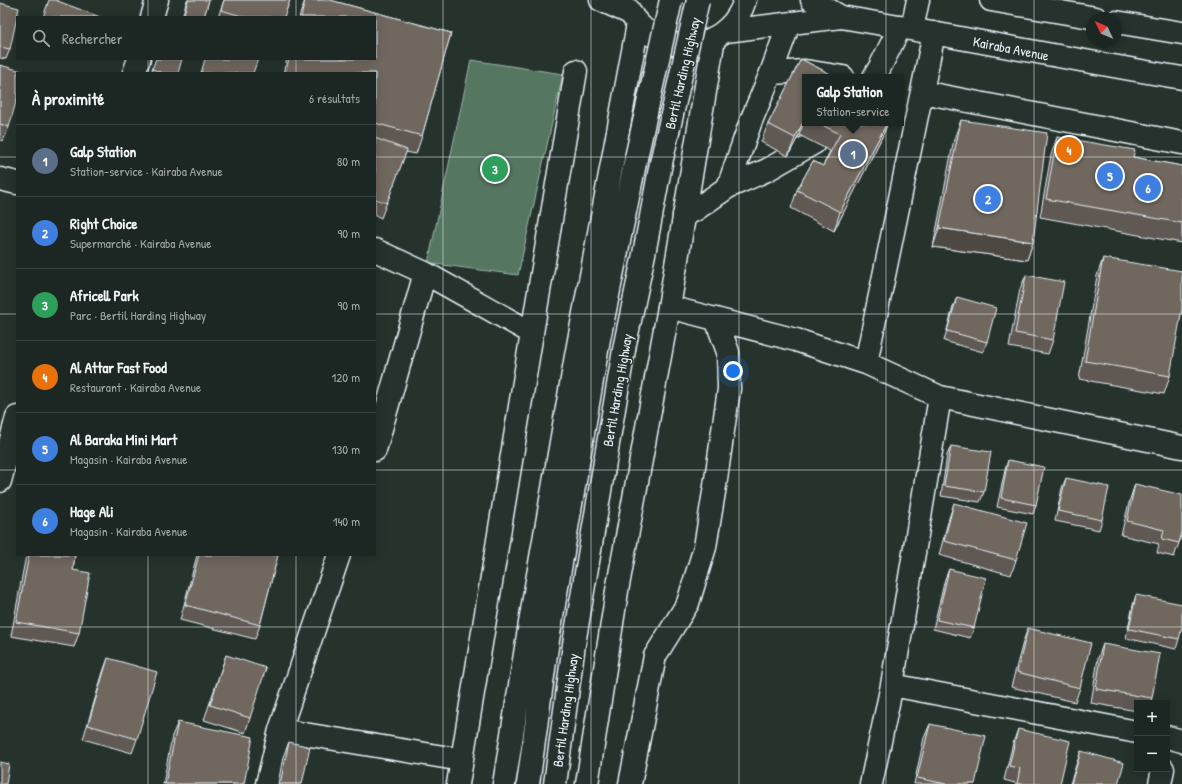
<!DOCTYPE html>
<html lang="fr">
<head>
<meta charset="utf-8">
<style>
	:root { --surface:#1c2622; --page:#252e2a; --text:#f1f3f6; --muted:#a0a5a5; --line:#3a4340; --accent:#ff9aa2 }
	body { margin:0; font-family:"Patrick Hand",sans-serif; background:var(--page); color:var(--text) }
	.controls { position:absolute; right:12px; bottom:12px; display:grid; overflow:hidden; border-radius:0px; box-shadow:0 2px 10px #0003 }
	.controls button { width:36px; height:36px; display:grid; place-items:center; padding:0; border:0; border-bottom:1px solid var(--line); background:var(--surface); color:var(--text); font:20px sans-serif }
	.compass { position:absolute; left:1086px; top:12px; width:36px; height:36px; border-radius:50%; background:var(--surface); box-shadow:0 2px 10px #0003; rotate:314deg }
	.you { position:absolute; left:733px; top:371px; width:14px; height:14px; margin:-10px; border:3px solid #fff; border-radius:50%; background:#1a73e8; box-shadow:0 0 0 6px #1a73e833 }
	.badge { display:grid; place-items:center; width:26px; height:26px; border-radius:50%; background:var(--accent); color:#fff; font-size:13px; font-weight:700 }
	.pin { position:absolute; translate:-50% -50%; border:2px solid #fff; box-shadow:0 1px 4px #0006 }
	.popup { position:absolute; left:802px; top:74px; width:102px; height:52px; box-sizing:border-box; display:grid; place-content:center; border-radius:0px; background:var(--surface); filter:drop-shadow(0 1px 3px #0005); font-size:13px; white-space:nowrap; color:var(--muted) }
	.popup b { font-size:15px; color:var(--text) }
	.popup::after { content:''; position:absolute; left:50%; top:100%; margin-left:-8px; border:8px solid transparent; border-top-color:var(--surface) }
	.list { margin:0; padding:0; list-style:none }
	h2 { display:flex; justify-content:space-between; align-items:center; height:52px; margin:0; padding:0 16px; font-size:17px }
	h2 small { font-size:13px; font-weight:400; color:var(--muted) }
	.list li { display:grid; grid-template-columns:26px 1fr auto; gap:12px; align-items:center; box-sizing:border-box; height:72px; padding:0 16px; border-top:1px solid var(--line) }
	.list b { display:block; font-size:15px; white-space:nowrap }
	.list p { margin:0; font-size:13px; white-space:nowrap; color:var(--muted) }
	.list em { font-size:13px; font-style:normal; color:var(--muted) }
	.icon { flex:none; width:22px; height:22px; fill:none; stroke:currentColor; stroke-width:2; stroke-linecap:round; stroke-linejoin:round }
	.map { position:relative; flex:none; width:1182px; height:784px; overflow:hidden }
	.search { position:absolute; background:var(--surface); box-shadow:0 2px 10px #0003; left:16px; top:16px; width:360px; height:44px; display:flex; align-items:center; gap:10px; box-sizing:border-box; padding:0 14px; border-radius:0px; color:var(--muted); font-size:15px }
	.panel { position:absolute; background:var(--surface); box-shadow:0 2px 10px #0003; left:16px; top:72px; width:360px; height:484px; border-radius:0px }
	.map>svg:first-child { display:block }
</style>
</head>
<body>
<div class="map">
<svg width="1182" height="784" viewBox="0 0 1182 784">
	<rect width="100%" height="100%" fill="#26332d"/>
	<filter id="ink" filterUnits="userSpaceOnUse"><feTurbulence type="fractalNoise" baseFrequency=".025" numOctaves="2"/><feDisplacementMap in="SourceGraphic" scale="8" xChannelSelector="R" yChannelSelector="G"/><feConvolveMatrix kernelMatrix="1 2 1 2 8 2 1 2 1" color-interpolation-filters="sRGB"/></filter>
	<g filter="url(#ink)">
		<path fill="#547660" stroke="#9eb4ac" d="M471,60L563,74L518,275L428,263Z"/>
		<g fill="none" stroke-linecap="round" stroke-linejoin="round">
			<g stroke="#e8f1f8" stroke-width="25">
				<path id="minor" d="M991,0L1096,18
					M629,10C632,17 638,24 644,29C678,60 732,44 745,0
					M152,17L157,0
					M841,17C955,36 1068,59 1182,78
					M1116,22L1182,33
					M912,29L918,0
					M134,73L139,59
					M771,73L805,71L843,77
					M874,77L880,67L900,27
					M922,92L1182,143
					M0,179L17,183
					M728,187L751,121L771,73L789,24
					M684,215L695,210L728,187L767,170L814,143
					M375,250L425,273L532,333
					M669,307L796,340L866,363L940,397L1182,447
					M866,363L934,33
					M375,450L425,273
					M0,481L17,417
					M892,685L1137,732
					M280,730L462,760
					M1167,737L1182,741
					M267,784L280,730L339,555
					M458,784L532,333L576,71
					M630,784L655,656L688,603L705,547L715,486L729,389L728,352L716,319
					M871,784L892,685L940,397
					M1160,784L1163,769"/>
			</g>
			<g stroke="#e8f1f8" stroke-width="25">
				<path id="major" d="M601,0L630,13
					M812,0L841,17
					M726,31L841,17
					M504,784L535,592L576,356L638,24
					M528,784L548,640L599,339L636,158
					M555,784L574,644L625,344L644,254L661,163
					M587,784L617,591L669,307L714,38"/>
			</g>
			<use href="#minor" stroke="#26332d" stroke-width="22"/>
			<use href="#major" stroke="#26332d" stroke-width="22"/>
			<g stroke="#e8f1f8" stroke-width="25" stroke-linecap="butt">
				<path id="major-bridge" d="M636,158L671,0
					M661,163L698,0"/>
			</g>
			<use href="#major-bridge" stroke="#26332d" stroke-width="22"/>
		</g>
		<path fill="#605952" stroke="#e8f1f8" d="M187,0H209L204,17H182Z
			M224,0H290L284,17H218Z
			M305,0H330L451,33L422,136L416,154L406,152L381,218L375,215V73H283L287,59H375V17H299Z
			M0,3L10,49L6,59L0,58Z
			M156,59L178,73H151Z
			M801,59L830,74L829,77H805V123H888L882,137L834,231L791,208L797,190L813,161L823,166L830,151L799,135L788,156L761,142L768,124Z
			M0,65L9,127L3,141L0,140Z
			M961,120L1033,242L1027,260L933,247L954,139Z
			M1057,137L1133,157L1182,166V243L1040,217L1051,155Z
			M1103,258L1170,376L1164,394L1079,379L1097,276Z
			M1026,275L1053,340L1048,354L1009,347L1020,289Z
			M957,297L987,342L983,352L944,341L953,307Z
			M951,446L984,492L980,502L941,496L947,455Z
			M1008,460L1036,505L1033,514L997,507L1005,470Z
			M1066,478L1102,520L1099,530L1055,521L1062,488Z
			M1135,484L1179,543L1174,557L1157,553L1159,544L1121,535L1130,499Z
			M954,503L1016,560L1011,575L939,555L949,518Z
			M26,555H75L73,570L79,633L74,647L11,636Z
			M197,555H278L260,625L255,639L180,620Z
			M949,569L974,628L970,638L933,629L945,579Z
			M1136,595L1179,639L1176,649L1126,638L1133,605Z
			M1028,628L1080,688L1075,702L1011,687L1023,642Z
			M1103,644L1152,698L1150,703H1137V711L1091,703L1098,658Z
			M226,655L250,718L245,733L204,720Z
			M108,658L137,739L132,753L83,739L103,672Z
			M178,722L244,784H163L172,736Z
			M930,724L975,784H914L924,738Z
			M1018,729L1060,784H1015V783L1004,780L1013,743Z
			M289,742L302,784H278L283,757Z
			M1081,751L1118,784H1070L1076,765Z"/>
		<path fill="#4e4942" stroke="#e8f1f8" d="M805,119L799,135L788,156L795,138Z
			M887,123H888L882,137L834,231L840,212Z
			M939,228L1033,242L1027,260L933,247Z"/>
		<path fill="#70685f" stroke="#e8f1f8" d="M49,0H55L100,17H43Z
			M188,0H209L204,17H183Z
			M224,0H290L284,17H245L221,10Z
			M305,0H330L451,33L422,136L375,123V73H285L289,59H375V17H301Z
			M0,3L19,8L10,49L0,47Z
			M156,59H182L178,73H163L152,69Z
			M205,59H258L253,73H201Z
			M801,59L830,74L828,77H805V119L795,138L768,124Z
			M0,65L25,72L24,73H17V98L9,127L0,124Z
			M961,120L1047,133L1033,242L939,228Z
			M818,123H887L840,212L797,190L813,161L823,166L840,134Z
			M1057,137L1135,150L1133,157L1182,166V223L1046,199Z
			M375,138L407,150L387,203L375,199Z
			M1103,258L1182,271V309L1170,376L1085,361Z
			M1026,275L1064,282L1053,340L1015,333Z
			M957,297L996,308L987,342L947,331Z
			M951,446L991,452L984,492L944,486Z
			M1008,460L1044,467L1036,505L1001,498Z
			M1066,478L1109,487L1102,520L1058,511Z
			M1135,484L1182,495V532L1179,543L1162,539L1164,530L1127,521Z
			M954,503L1027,523L1016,560L944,541Z
			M29,555H75L73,570L90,573L79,633L16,622Z
			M199,555H278L260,625L185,605Z
			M949,569L986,578L974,628L937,620Z
			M1136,595L1182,604V627L1179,639L1129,629Z
			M1028,628L1091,643L1080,688L1017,672Z
			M1103,644L1160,654L1152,698L1096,689Z
			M226,655L266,668L250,718L210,705Z
			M108,658L157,672L137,739L88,725Z
			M178,722L253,737L244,784H165Z
			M930,724L986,736L975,784H946L917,778Z
			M1018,729L1070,741L1060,784H1017L1020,768L1009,766Z
			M289,742L310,747L302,784H280Z
			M1081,751L1124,763L1118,784H1071Z
			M0,762L9,764L6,784H0Z"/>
	</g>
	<path fill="none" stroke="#e8f1f8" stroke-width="1" stroke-opacity="0.55" d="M148,0V17M296,0V17M443,0V784M591,0V784M739,0V784M886,0V784M1034,0V784M148,59V73M296,59V73M0,157H17M375,157H1182M0,314H17M375,314H1182M0,470H17M375,470H1182M148,555V784M296,555V784M0,627H1182"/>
	<g text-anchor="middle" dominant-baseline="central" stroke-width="3" stroke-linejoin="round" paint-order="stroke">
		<g font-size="14" fill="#e8f1f8" stroke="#26332d">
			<text transform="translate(1011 48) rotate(11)">Kairaba Avenue</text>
			<text transform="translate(682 73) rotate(-77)">Bertil Harding Highway</text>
			<text transform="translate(617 390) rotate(-80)">Bertil Harding Highway</text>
			<text transform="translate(565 710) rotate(-82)">Bertil Harding Highway</text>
		</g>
	</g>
</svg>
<div class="controls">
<button>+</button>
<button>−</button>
</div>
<svg class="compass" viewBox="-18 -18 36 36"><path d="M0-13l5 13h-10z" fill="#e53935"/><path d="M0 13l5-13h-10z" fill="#a0a5a5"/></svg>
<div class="you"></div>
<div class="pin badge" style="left:853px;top:154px;background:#5c6f8a">1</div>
<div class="popup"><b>Galp Station</b>Station-service</div>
<div class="pin badge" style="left:988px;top:199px;background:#3f7fe0">2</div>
<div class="pin badge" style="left:495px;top:169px;background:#2e9e5b">3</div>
<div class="pin badge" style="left:1069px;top:150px;background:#e8710a">4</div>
<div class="pin badge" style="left:1110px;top:176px;background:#3f7fe0">5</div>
<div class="pin badge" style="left:1148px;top:188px;background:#3f7fe0">6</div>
<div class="search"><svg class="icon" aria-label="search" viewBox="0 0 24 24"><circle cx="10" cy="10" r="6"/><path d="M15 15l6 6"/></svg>Rechercher</div>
<section class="panel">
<h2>À proximité<small>6 résultats</small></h2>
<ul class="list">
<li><span class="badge" style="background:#5c6f8a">1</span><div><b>Galp Station</b><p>Station-service · Kairaba Avenue</p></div><em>80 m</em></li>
<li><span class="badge" style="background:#3f7fe0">2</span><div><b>Right Choice</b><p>Supermarché · Kairaba Avenue</p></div><em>90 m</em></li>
<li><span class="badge" style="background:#2e9e5b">3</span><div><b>Africell Park</b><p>Parc · Bertil Harding Highway</p></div><em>90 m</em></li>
<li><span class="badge" style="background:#e8710a">4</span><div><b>Al Attar Fast Food</b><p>Restaurant · Kairaba Avenue</p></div><em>120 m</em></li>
<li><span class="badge" style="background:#3f7fe0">5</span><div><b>Al Baraka Mini Mart</b><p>Magasin · Kairaba Avenue</p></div><em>130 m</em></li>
<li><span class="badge" style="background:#3f7fe0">6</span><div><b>Hage Ali</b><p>Magasin · Kairaba Avenue</p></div><em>140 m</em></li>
</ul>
</section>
</div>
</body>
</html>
